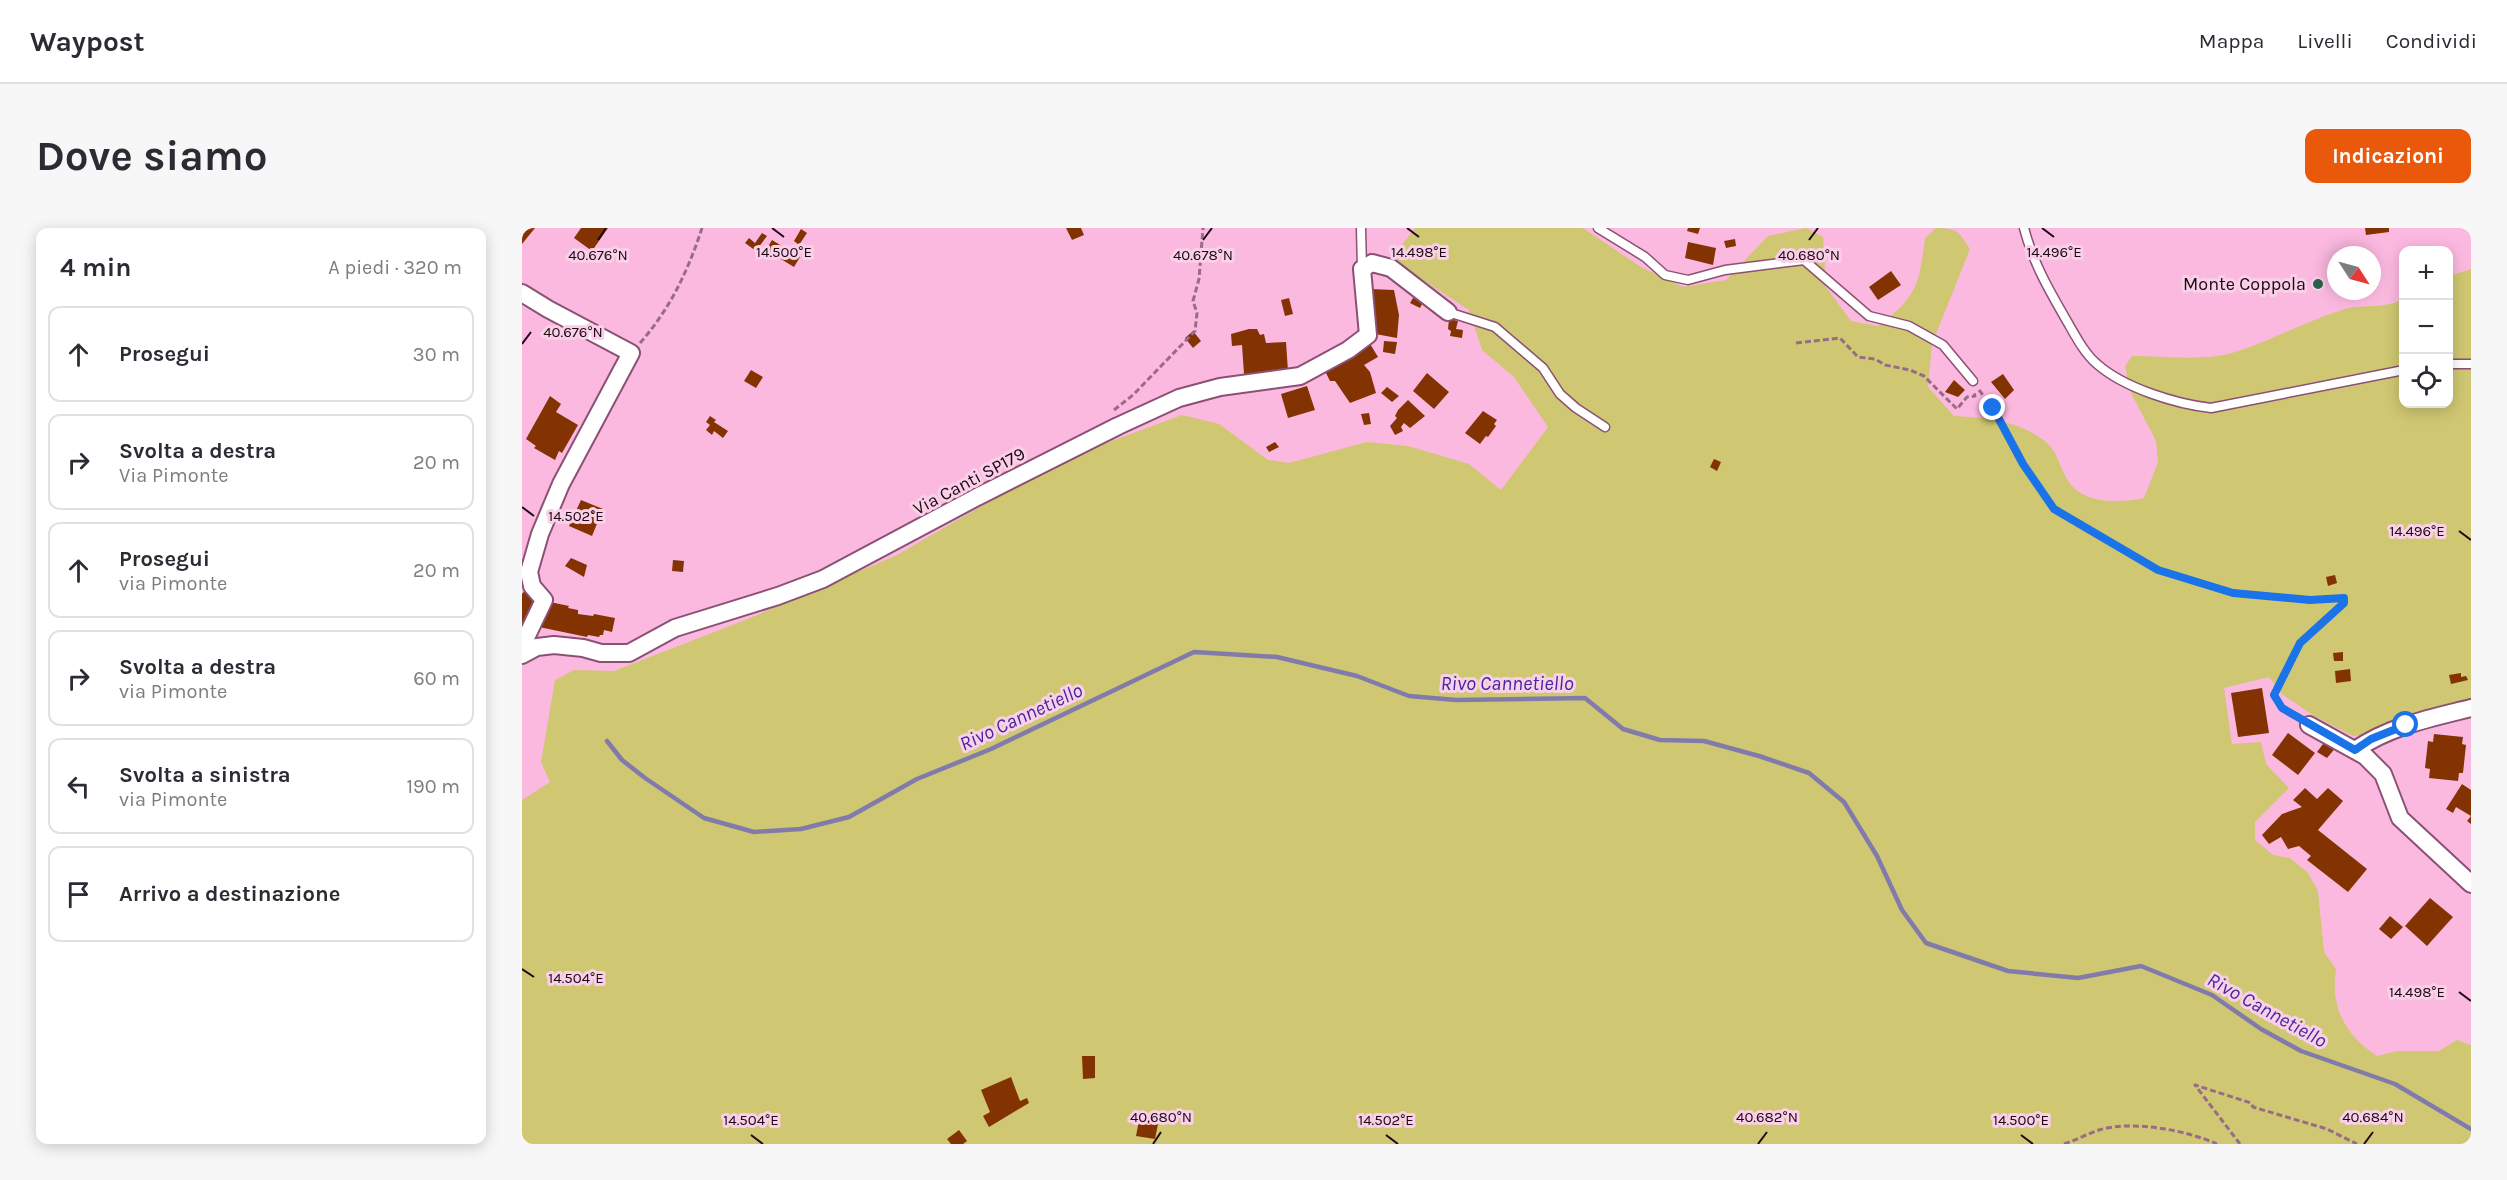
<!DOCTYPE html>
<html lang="it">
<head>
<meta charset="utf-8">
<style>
	:root { --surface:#fff; --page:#f7f7f7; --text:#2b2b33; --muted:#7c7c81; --line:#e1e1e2; --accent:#ea580c }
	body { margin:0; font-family:Karla,sans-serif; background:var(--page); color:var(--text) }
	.controls { position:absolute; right:18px; top:18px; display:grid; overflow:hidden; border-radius:12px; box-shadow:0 3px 15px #0003 }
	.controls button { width:54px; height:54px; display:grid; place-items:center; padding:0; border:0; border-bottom:2px solid var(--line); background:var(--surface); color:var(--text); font:30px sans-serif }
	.compass { position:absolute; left:1805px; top:18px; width:54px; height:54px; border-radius:50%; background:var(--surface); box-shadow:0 3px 15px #0003; rotate:126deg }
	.stop { position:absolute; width:18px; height:18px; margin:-14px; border:4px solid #1a73e8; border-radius:50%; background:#fff }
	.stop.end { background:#1a73e8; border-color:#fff; box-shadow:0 2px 6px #0008 }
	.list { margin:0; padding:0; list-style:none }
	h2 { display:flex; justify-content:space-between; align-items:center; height:78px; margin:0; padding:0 24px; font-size:26px }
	h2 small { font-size:20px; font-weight:400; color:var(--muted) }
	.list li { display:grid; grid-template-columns:39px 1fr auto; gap:18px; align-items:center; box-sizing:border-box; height:96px; margin:0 12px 12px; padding:0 12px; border:2px solid var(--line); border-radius:12px }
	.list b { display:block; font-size:22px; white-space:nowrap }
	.list p { margin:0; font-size:20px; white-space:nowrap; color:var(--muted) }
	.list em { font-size:20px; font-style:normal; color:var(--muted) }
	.icon { flex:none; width:33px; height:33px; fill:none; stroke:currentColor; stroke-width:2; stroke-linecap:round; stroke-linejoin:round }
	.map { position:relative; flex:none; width:1949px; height:916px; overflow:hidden; border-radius:12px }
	header { display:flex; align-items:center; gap:36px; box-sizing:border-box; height:84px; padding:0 30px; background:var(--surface); border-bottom:2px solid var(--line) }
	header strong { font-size:28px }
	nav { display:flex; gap:33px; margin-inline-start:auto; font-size:21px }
	.intro { display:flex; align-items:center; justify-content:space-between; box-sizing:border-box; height:144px; padding:0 36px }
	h1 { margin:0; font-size:42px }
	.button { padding:15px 27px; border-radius:12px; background:var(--accent); color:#fff; font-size:21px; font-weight:700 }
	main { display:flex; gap:36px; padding:0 36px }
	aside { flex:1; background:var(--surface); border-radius:12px; box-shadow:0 3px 15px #0003 }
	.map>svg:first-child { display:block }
</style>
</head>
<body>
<header>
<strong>Waypost</strong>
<nav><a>Mappa</a><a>Livelli</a><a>Condividi</a></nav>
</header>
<div class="intro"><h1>Dove siamo</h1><a class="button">Indicazioni</a></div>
<main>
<aside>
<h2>4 min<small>A piedi · 320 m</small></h2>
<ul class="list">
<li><svg class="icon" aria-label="ahead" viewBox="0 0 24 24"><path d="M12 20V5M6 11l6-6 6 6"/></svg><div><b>Prosegui</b></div><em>30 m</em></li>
<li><svg class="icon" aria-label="right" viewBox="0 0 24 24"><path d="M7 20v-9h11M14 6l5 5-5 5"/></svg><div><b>Svolta a destra</b><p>Via Pimonte</p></div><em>20 m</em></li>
<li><svg class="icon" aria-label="ahead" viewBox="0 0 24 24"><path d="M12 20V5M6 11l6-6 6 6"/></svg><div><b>Prosegui</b><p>via Pimonte</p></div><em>20 m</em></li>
<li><svg class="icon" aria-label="right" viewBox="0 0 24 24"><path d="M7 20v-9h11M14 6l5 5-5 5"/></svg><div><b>Svolta a destra</b><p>via Pimonte</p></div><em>60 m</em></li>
<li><svg class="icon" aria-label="left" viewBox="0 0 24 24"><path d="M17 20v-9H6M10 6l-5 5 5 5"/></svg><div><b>Svolta a sinistra</b><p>via Pimonte</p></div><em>190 m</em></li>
<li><svg class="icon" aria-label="arrive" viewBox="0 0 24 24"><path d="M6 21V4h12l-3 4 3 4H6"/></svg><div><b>Arrivo a destinazione</b></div></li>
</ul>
</aside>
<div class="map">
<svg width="1949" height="916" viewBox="0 0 1949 916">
	<rect width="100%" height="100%" fill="#fcb9e0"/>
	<path fill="#cfc772" d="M893,0H1061L1119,39L1161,59L1204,52L1246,8L1284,0L1301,9L1304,59L1329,93L1356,98C1395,69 1397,57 1403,10L1414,0C1436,0 1437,4 1448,21L1410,116L1406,159L1432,188C1466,190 1497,192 1525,215C1535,223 1538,240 1545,251C1560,277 1597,275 1622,270L1636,234L1634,213L1608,163L1603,138L1610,128C1642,128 1687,134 1716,123C1753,111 1786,92 1823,81C1842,76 1864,81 1881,71L1882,176H1926L1927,48L1949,41V474L1848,506L1831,508L1792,488L1760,466L1747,449L1702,460L1710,516L1739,514L1744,536L1767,560L1733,594V612L1751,627L1768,630L1786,645L1796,663L1802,724L1814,741C1808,779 1823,807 1855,828L1875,823H1917L1935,812L1949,817V916H0V572L28,554L19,534L33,452L52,442L92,443L223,392L375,327L541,231L660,187L697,196L746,232L767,235L845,214L886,218L947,236L979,262L1026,199L992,149L960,122L947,82L869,31Z"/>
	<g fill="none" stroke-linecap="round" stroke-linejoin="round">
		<path stroke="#817bac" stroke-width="4.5" d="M85,513L100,532L123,550L182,590L232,604L279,601L327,589L395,551L469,521L672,424L755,429L835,448L887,468L934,472L1063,470L1101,501L1138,512L1182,513L1237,528L1287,545L1322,574L1355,628L1380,682L1404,715L1486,743L1556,750L1619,738L1690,767L1739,801L1779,823L1873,856L1949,901"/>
	</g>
	<path fill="#833202" d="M0,0H13L0,16Z
		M59,0H86L70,23L52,10Z
		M544,0H559L562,7L550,12Z
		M1166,0H1178L1176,6L1165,3Z
		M1843,0H1867V4L1844,7Z
		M279,1L285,5L277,17L272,13Z
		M240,5L245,8L234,23L223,15L227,10L233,15Z
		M1213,11L1214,18L1204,20L1202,13Z
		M250,12L278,29L272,39L244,22Z
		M1166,14L1194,20L1191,37L1163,30Z
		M1369,43L1379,57L1356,72L1347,59Z
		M848,61L872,62L877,87L875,110L848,105Z
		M767,70L771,86L763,88L759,72Z
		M891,70L901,74L898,80L888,75Z
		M927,91L936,93L934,101L941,102L940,110L928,108L929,103L926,101Z
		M727,101H735L738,107L742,106L744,115L764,114L766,143L722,146L720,117L710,118L709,106Z
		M671,103L679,113L671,120L663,110Z
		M862,113L875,114L873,126L861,124Z
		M847,114L856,129L842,137L848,144L854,165L828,175L813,153H808L801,139Z
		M229,142L241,149L234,160L222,153Z
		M905,145L927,164L912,181L891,163Z
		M1481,146L1492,162L1483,171L1469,154Z
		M1432,152L1443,162L1436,169L1423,164Z
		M785,158L793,182L766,190L759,166Z
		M865,159L877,168L870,174L859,165Z
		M28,168L39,176L34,184L56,197L40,225L37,223L33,232L12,220L14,218L4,211Z
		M886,172L903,188L888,200L882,195L879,199L881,203L873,207L868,198L875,190L873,188L876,182Z
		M961,183L975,192L972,196L974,198L966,209L964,208L958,216L943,205Z
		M847,185L849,196L842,197L839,186Z
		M188,188L194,192L192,194L206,203L201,210L192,203L190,207L184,202L188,197L184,194Z
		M753,214L757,219L747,224L744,219Z
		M1192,231L1199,234L1195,243L1188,239Z
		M59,272L81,281L70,308L47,298Z
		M49,330L65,337L62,349L43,338Z
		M151,332L162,333L161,344L150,343Z
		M1813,347L1815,355L1806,358L1804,349Z
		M4,361L18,372L0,395V366Z
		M28,374L47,378L46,380L56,382V386L71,388L72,386L93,390L90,404L82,402L81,407H78L77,409L66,407L65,409L17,399L20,389L23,390Z
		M1821,424V433H1812L1811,425Z
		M1828,441L1829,453L1814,455L1813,443Z
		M1939,445V449L1944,448L1946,452L1929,456L1927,447Z
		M1740,460L1747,505L1716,509L1709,465Z
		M1766,505L1793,525L1776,547L1750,527Z
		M1912,506L1941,509L1940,516L1944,517L1941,545H1937L1936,553L1907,550L1908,541L1903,540L1906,513L1911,514Z
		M1804,512L1815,518L1805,530L1795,524Z
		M1940,556L1949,562V596L1945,593L1949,588L1934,579L1931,585L1924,581Z
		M1783,560L1795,571L1806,560L1821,573L1796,602L1845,641L1826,664L1785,632L1789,628L1777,618L1766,621L1759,609L1747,616L1740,607L1760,586L1780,579L1771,572Z
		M1908,670L1931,689L1905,718L1883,698Z
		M1868,688L1881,699L1869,711L1857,701Z
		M560,828H573V850L561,851Z
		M489,849L498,873L505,870L507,875L467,899L461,888L468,884L459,862Z
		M619,882L625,883L624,886H638L633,911L614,908Z
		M437,902L445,913L441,916H429L425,911Z"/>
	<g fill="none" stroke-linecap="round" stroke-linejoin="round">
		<g stroke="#8b5074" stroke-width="11">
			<path id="lane" d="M839,0L840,41
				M1076,0L1123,29L1143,47L1166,52L1203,42L1282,32L1347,88L1387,98L1421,117L1451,153
				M1502,0C1511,35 1528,64 1546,95C1554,109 1563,126 1575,136C1602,160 1654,176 1689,180L1882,142
				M926,84L973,99L1021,140L1038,166L1054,180L1083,199
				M1926,136H1949"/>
		</g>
		<g stroke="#8b5074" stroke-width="20">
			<path id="street" d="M0,65L26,81L109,125L39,256L18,306L7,344L10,358L22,372L0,418
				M0,427L15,419L32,417L61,420L79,425H107L153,400L256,368L301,351L455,269L596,198L657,170L698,159L778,148L826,122L846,107L840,41L850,35L869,40L926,84
				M1787,497L1843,528L1861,546L1878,590L1949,656
				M1833,522C1868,498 1909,490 1949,480"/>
		</g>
		<path stroke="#9a6b87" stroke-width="3" stroke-dasharray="6 3" stroke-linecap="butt" d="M118,115C148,81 166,43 180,0
			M1274,115L1318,110L1336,129L1353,131L1363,137L1388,142L1402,148L1435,181L1445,169L1453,168L1452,164
			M1457,162L1471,180L1501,235L1532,281L1636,342L1711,365L1788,372L1822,370V375L1778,415L1752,467L1760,480L1775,489
			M592,182L611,167L673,103L675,85L671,73L677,51L681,0
			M1542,916C1554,912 1565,906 1577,902C1610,892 1664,902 1695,916
			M1718,916L1673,857L1729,875L1731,879L1805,901L1835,916"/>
		<use href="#lane" stroke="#fff" stroke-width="8"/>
		<use href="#street" stroke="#fff" stroke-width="16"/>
	</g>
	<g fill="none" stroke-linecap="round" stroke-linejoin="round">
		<path stroke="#1a73e8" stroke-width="8" d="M1471,180L1501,236L1532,281L1636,342L1711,365L1788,372L1822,370V375L1778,415L1752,467L1760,480L1833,522L1849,511L1884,497"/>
	</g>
	<path fill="none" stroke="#1e0816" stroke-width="2" d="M250,0L262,9M885,0L897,9M1520,0L1532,9M76,12L84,0M681,12L690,0M1287,12L1296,0M0,116L9,104M0,279L12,288M1937,303L1949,312M0,741L12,749M1937,764L1949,773M229,907L241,916M864,907L876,916M1499,907L1511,916M631,916L639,904M1236,916L1245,904M1842,916L1851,904"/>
	<circle fill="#2a634b" stroke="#f9d0e7" stroke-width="2" cx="1796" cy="56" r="6"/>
	<g text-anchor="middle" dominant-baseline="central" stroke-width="6" stroke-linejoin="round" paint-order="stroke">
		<g font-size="18" fill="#1e0816" stroke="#f9d0e7" text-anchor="end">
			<text x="1784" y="56">Monte Coppola</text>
		</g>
		<g font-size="18" fill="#1e0816" stroke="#f9d0e7">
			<text transform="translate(447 253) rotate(-28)">Via Canti SP179</text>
		</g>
		<g font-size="20" font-style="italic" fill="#4127a2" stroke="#f9d0e7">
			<text x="985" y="455">Rivo Cannetiello</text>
			<text transform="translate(499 489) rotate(-25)">Rivo Cannetiello</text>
			<text transform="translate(1745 782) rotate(29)">Rivo Cannetiello</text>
		</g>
	</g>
	<g font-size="15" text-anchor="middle" fill="#1e0816" stroke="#f9d0e7" stroke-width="6" stroke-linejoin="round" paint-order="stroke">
		<text x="897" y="29">14.498°E</text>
		<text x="1532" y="29">14.496°E</text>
		<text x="262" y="29">14.500°E</text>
		<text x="76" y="32">40.676°N</text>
		<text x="681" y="32">40.678°N</text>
		<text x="1287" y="32">40.680°N</text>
		<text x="51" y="109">40.676°N</text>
		<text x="54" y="293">14.502°E</text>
		<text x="1895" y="308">14.496°E</text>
		<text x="54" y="755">14.504°E</text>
		<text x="1895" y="769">14.498°E</text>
		<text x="639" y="894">40.680°N</text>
		<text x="1245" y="894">40.682°N</text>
		<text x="1851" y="894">40.684°N</text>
		<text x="229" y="897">14.504°E</text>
		<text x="864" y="897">14.502°E</text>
		<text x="1499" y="897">14.500°E</text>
	</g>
</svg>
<div class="controls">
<button>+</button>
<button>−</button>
<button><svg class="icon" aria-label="locate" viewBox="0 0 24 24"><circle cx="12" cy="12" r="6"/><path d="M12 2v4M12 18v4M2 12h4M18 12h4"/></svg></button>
</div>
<svg class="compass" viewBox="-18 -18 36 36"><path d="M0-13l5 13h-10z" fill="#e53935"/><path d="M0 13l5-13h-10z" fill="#7c7c81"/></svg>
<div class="stop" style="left:1884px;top:497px"></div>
<div class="stop end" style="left:1471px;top:180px"></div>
</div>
</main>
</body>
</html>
